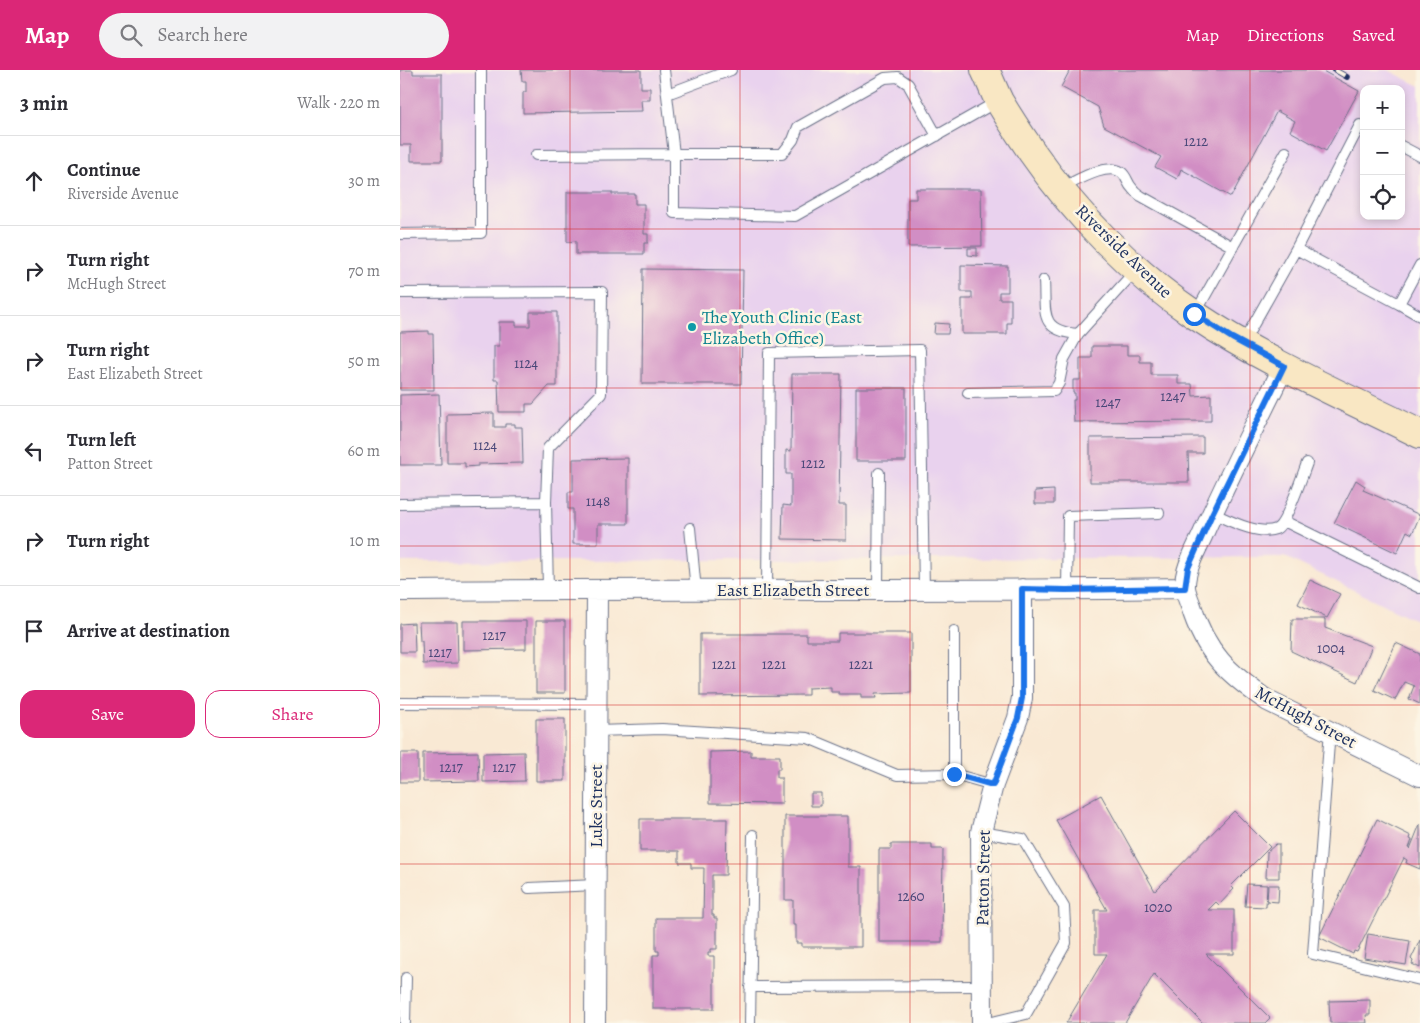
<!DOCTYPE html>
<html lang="en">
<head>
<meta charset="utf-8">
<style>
	:root { --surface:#fff; --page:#f2f2f3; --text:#2b2b33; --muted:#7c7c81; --line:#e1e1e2; --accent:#db2777 }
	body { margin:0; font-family:Alegreya,serif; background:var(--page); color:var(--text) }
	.controls { position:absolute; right:15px; top:15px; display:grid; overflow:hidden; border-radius:10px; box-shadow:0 2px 8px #0003 }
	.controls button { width:45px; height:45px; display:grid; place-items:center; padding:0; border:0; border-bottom:1px solid var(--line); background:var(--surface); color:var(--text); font:25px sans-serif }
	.stop { position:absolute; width:15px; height:15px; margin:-11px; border:4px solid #1a73e8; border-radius:50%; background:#fff }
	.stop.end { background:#1a73e8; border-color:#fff; box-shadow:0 1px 5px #0008 }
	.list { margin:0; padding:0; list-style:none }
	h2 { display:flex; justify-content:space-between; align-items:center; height:65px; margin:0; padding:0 20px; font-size:21px }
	h2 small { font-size:16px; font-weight:400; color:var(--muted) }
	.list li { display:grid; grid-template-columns:32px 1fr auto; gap:15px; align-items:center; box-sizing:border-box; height:90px; padding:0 20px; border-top:1px solid var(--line) }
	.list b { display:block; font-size:19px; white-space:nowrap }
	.list p { margin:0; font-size:16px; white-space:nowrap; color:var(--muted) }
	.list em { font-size:16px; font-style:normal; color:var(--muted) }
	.actions { display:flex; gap:10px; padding:15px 20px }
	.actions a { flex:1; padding:11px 0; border:1px solid var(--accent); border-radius:15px; text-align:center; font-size:18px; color:var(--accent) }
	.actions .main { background:var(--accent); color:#fff }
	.icon { flex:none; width:28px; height:28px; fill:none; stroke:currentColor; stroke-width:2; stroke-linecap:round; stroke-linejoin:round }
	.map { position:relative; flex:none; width:1020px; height:953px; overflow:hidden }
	header { display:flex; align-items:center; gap:30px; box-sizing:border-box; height:70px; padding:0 25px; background:var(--accent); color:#fff }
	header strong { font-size:24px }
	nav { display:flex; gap:28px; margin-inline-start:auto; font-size:18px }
	.search { width:350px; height:45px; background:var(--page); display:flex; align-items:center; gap:12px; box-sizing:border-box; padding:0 18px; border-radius:28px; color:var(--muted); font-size:19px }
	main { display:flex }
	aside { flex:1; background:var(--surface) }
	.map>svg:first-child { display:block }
</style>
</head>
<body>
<header>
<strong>Map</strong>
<div class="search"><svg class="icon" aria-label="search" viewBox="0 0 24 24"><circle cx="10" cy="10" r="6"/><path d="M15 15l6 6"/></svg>Search here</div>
<nav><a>Map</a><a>Directions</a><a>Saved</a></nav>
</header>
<main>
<aside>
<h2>3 min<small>Walk · 220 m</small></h2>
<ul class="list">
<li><svg class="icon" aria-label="ahead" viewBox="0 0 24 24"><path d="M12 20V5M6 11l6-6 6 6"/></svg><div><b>Continue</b><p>Riverside Avenue</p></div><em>30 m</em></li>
<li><svg class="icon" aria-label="right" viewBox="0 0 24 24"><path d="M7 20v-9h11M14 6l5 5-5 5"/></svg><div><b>Turn right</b><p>McHugh Street</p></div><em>70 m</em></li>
<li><svg class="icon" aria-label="right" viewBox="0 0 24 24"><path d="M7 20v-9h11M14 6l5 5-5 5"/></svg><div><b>Turn right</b><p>East Elizabeth Street</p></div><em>50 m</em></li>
<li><svg class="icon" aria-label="left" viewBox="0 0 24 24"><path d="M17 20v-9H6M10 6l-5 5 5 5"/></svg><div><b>Turn left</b><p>Patton Street</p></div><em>60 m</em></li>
<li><svg class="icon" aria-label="right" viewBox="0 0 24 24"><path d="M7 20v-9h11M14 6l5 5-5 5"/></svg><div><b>Turn right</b></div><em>10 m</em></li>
<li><svg class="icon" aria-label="arrive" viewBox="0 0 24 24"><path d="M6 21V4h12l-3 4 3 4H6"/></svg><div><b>Arrive at destination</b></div></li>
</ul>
<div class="actions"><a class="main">Save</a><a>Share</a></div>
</aside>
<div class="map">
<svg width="1020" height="953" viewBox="0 0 1020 953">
	<rect width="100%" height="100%" fill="#fcf5e5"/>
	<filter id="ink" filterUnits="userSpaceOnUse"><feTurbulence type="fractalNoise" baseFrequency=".02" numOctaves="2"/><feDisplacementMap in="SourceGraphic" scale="10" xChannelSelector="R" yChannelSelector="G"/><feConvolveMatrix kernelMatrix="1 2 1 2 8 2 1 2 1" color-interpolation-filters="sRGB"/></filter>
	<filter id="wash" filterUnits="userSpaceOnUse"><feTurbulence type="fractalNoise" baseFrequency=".0096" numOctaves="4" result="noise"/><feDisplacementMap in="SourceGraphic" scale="20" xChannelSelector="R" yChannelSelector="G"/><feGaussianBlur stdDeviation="1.12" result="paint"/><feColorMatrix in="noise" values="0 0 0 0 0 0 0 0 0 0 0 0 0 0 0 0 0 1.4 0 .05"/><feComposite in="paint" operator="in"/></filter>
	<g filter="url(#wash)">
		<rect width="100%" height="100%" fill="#f9e9d4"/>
		<path fill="#e9d2ee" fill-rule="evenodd" d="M0,0H988L1020,16V552L885,487L0,492ZM964,19H1001V146H964Z"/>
		<g id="blocks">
			<path fill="#d18ec4" d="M0,0H13V4H42V91H11V75H0Z
				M121,0H241V18H250V30H241L242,41L123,43V22H126V11H122Z
				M670,0H921L959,21L926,81L890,61L895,51L877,41L831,127L781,99L777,109L755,97L761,87L704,56L698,37L661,17Z
				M516,119H581L582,176L508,177V129H516Z
				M167,122H212V124H235V134H244V164H248V173H244V184H176V171L167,172Z
				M568,178H577V186L568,185Z
				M561,195L608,196V222H599V229H611V253H607V264H562V229H572V222H561Z
				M243,199L343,200L341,314H242Z
				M130,242H157V316H149L133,334H126V342H99L98,310H94V276H99V252H116V256H130Z
				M535,253L549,254L548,264H534Z
				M29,261V264H33L34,320H0V262Z
				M692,276H727V285H740V292H751V305H778V314H792L793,326L811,325V351L674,352L673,330H675V323H673V310H680V288H692Z
				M392,304H441L439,435H446V470L382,469L383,435L391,436V404H386V380L391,381Z
				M456,318H506V391H456Z
				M39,324L41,395H0V325Z
				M94,343V357H105V354H115V357H122L123,393L78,394V396L65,397V393H47V344Z
				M803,367V383H788L789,412H690V368Z
				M228,388V454H198V474H173V439H168V422H173V389Z
				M956,410L965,416L963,420L1020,445L1012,464L1007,461L997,483L934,453Z
				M654,420V434H635V421Z
				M910,510L940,524L927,548L898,534Z
				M892,549H925V558L972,576L957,612L891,581Z
				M63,551H126V579L63,580Z
				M136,551H165V623H136Z
				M19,552H57L58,593L23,594L22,571H20Z
				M14,553L15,582H0V554Z
				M438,563H511V623L475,624L476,628H461V624H439V622H431V617L408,618V625L300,626V564H407V571H438Z
				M996,573L1020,584V634L1009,629L1014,616L1004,612L995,630L974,620Z
				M136,649H165V711H136Z
				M351,681V686H380V699H377V708H382V734L310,733V682Z
				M78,682L79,711L23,712V683Z
				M124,682L125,711L83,712V683Z
				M0,683H18V712H0Z
				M411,723H421V736H411Z
				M701,725L755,821L834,741L870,777L831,816L834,819L819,835L816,832L808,840H834V884H806L870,948L865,953H803L754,904L725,953H666L707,884H695V840H707L656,750Z
				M385,746H448V797H461V877H402V873H396V855H393V830H385Z
				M240,749H327L326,805H312V845H314V848H317V879H311V882H308V886H314V939H253V885H259V881H256V848H303L304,798H291V793H279V781H240Z
				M977,749L1011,766L1010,769L1012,770L1009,778L1010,779L1020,754V799L1006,793L1007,790L1004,788L957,882L954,881L953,884L919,867Z
				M491,774H532V779H543L542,872H479V779H491Z
				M876,774H879V808H866L867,782Z
				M847,814L867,815L866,837L845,836Z
				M868,815H879L878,832L867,831Z
				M968,864L1010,871L1006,895L964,888Z
				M1020,870V898L1012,894L1013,891L1011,889Z
				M970,930V945H966L967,953H930L929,931Z"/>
		</g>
	</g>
	<g filter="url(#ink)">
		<use href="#blocks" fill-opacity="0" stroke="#697087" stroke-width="1"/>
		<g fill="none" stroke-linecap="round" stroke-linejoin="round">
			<g stroke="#697087" stroke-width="12">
				<path id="lane" d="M264,0L274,84H382L393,70L398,57L485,8L498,7L508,14L537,66
					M267,24L331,0
					M1001,76L1020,86
					M136,85L274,84V143L395,146L598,31
					M661,118C675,112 706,92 721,102C727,106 727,113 732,118C734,121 738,124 741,126L833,177
					M0,164L81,163V0
					M896,179L999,234L1020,195
					M644,210C646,241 638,261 678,264L736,200
					M0,223L202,222L201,324L148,378L146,432L148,519
					M999,234L1020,246
					M795,244L886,82
					M843,273L896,179L960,55L964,56
					M568,323L654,321L659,313L664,289L678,264
					M0,434L146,432
					M812,443C828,450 859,466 876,459C886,455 902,406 907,393
					M884,451L1020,518
					M290,458L296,521
					M367,520L369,283L520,280L524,520
					M478,520L479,403
					M667,520L668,446L759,443
					M0,633L196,634
					M930,660L913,884L1020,910
					M196,661L262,659L408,668L497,705L554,704V561
					M554,704L593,715
					M581,762L623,769L664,837L666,873L626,944L588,953
					M129,818L196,815
					M350,917L582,916
					M5,953L6,908
					M350,953L353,765"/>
			</g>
			<g stroke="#697087" stroke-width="22">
				<path id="street" d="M884,296C857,352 828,407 803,464C796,480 784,500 785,518C786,524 789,531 791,536C805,583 829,604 868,631L1020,706
					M0,521C262,518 523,522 785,518
					M195,953L197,520
					M582,953L581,762L593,715L618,648L622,628V519"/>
			</g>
			<g stroke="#697087" stroke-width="30">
				<path id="secondary" d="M585,0C590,10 594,21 599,31C609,48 621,66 632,82C674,143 734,204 795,245C865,292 944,326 1020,364"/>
			</g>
			<use href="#lane" stroke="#fff" stroke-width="10"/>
			<use href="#street" stroke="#fff" stroke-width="20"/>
			<use href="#secondary" stroke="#f9e7c3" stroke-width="28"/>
			<g stroke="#1b2f5e" stroke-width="5.5">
				<path id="rail" d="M935,0L947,7"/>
			</g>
			<use href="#rail" stroke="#fcf5e5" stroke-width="4" stroke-dasharray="11" stroke-linecap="butt"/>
		</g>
	</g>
	<g fill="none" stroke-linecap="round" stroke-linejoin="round" filter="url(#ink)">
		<path stroke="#1a73e8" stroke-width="6" d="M554,704L593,715L618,648L622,628V519L666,520L785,518L788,498L812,444L884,296L832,268L794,244"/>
	</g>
	<path fill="none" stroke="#d62828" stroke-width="1" stroke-opacity="0.55" d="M170,0V953M340,0V953M510,0V953M680,0V953M850,0V953M0,159H1020M0,318H1020M0,476H1020M0,635H1020M0,794H1020"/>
	<circle fill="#0f9aa8" stroke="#fcf5e5" stroke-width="2" cx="292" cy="257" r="5"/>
	<g text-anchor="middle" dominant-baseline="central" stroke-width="5" stroke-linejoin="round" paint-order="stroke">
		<g font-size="15" fill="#484778">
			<text x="796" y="71">1212</text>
			<text x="126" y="293">1124</text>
			<text x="773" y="326">1247</text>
			<text x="708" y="332">1247</text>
			<text x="85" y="375">1124</text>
			<text x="413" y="393">1212</text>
			<text x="198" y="431">1148</text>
			<text x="94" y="565">1217</text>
			<text x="931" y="578">1004</text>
			<text x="40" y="582">1217</text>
			<text x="324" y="594">1221</text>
			<text x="374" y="594">1221</text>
			<text x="461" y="594">1221</text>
			<text x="51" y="697">1217</text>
			<text x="104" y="697">1217</text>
			<text x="511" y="826">1260</text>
			<text x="758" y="837">1020</text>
		</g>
		<g font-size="18" fill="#1b2f5e" stroke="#fcf5e5">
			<text transform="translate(724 181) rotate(44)">Riverside Avenue</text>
			<text x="393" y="520">East Elizabeth Street</text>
			<text transform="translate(906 647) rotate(28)">McHugh Street</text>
			<text transform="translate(196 736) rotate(-90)">Luke Street</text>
			<text transform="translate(583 808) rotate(-89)">Patton Street</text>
		</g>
		<g font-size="18" fill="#0d838f" stroke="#fcf5e5" text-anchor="start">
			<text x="302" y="247">The Youth Clinic (East<tspan x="302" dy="21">Elizabeth Office)</tspan></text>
		</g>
	</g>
</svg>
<div class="controls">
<button>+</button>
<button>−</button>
<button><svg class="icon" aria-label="locate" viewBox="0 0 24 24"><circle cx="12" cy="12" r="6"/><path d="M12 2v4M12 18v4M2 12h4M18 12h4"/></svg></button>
</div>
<div class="stop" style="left:794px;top:244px"></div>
<div class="stop end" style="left:554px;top:704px"></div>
</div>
</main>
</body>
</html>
